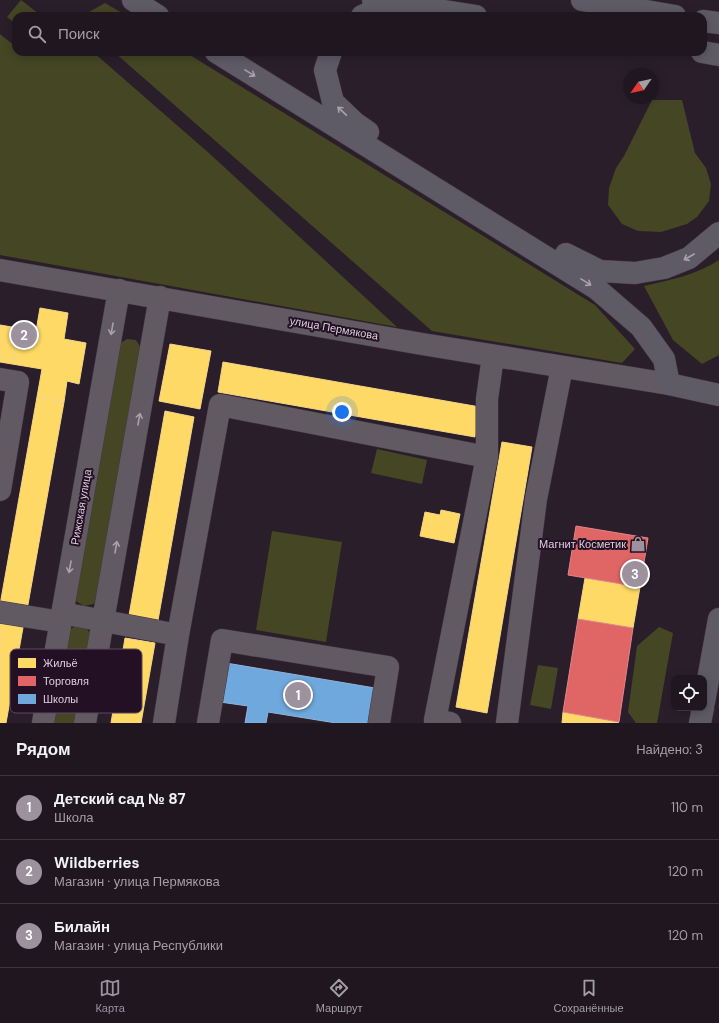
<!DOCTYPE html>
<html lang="ru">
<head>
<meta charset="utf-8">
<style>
	:root { --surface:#201620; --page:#281f29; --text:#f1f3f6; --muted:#a29fa5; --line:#3d353e; --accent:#9e919e }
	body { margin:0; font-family:"DM Sans",sans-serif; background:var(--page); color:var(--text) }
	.controls { position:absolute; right:12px; bottom:12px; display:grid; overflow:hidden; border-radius:8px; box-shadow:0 2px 10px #0003 }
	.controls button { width:36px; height:36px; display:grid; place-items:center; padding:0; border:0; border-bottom:1px solid var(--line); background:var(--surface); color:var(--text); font:20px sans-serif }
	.compass { position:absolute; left:623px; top:68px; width:36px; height:36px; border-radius:50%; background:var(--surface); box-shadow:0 2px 10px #0003; rotate:236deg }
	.you { position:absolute; left:342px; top:412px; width:14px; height:14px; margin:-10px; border:3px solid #fff; border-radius:50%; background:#1a73e8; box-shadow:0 0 0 6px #1a73e833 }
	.badge { display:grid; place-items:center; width:26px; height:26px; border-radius:50%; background:var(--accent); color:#fff; font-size:13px; font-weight:700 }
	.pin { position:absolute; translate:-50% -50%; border:2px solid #fff; box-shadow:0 1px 4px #0006 }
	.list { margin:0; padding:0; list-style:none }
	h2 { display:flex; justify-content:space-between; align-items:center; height:52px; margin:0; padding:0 16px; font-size:17px }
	h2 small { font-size:13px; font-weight:400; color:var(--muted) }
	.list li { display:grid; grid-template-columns:26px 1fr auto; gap:12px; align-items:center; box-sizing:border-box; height:64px; padding:0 16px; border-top:1px solid var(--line) }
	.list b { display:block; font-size:15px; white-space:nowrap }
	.list p { margin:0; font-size:13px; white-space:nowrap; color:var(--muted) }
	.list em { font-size:13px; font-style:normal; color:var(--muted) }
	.icon { flex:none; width:22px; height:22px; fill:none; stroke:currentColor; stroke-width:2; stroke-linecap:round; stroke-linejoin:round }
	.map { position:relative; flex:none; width:719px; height:723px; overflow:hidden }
	.search { position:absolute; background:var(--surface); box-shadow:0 2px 10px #0003; left:12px; right:12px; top:12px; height:44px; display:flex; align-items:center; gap:10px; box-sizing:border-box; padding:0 14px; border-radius:12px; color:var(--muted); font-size:15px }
	.sheet { height:244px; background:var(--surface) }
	nav { display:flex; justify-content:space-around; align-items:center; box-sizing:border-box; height:56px; border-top:1px solid var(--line); background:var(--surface); font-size:11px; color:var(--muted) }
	nav a { display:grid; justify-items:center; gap:2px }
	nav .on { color:var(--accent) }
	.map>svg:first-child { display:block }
</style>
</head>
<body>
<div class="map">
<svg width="719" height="723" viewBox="0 0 719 723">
	<rect width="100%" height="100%" fill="#2a1e2a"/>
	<path fill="#454624" d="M21,0L39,14L37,16H16V24L7,17Z
		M105,3L127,16H82Z
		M0,34L16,47V52H93L210,154L397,327L0,255Z
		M114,52H185L595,305L635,349L622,363L432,331Z
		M652,100H682L695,153L706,168L711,184L709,201L697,217L687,224L661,232L638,231L622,224L608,205L609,188L616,168L624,156Z
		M719,260V355L702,364L673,340L644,286C670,280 696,275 719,260Z
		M127,339L136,340L141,348L97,601L93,604L84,606L76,601L75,596L119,344Z
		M377,449L427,460L422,484L371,473Z
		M272,531L342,542L326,642L256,630Z
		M77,625L86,627L91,635L77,723H52L69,630Z
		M659,627L673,633L657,723H636L628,712L637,646Z
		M538,665L558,668L551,709L530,705Z"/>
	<path fill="#ffd966" stroke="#f5d68a" d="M40,308L68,313L64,339L86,343L79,384L67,381L64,402L37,397L42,369L12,364L18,328L36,331Z
		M0,325L18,328L12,364L0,362Z
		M170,344L211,351L200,409L159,401Z
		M223,362L480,407L475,437L218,392Z
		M37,397L64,402L27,610L0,605Z
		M165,411L194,417L157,626L128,621Z
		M502,442L532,447L487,713L456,707Z
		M441,510L460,514L454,543L420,536L425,512L440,515Z
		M585,578L640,587L633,628L578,619Z
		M0,618L24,622L6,723H0Z
		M125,638L155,643L141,723H111Z
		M563,712L619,722L618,723H562Z"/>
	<path fill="#e06666" stroke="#df868a" d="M576,526L648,538L640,587L568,575Z
		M578,619L633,628L619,722L563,712Z"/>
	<path fill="#6fa8dc" stroke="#90b4dc" d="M226,663L375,688L369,723H336L268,712L266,723H245L248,706L220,702Z"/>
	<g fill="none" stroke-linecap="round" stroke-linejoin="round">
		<g stroke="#433943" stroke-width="23">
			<path id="minor" d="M0,270L422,344L669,384
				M0,379L18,382L0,490
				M0,612L61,622
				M62,613L178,635
				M43,723L119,290
				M85,723L160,297
				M164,723L178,635L220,405L487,457
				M208,723L222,640L388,667L379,723
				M450,723L435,720L487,457V399L493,356
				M507,723L536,499L562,367"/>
		</g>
		<g stroke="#433943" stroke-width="23">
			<path id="major" d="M133,0L158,16
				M373,0L476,16
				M582,0L675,16
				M362,16L391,3
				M703,21L719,23
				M216,52L597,289L641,327L664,359L669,384L719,395
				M331,52L325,70L333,102L355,123L368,132
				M702,52L719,55
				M566,254L600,271L635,273L664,268L689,258L719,233
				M704,702L719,619
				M700,723L703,708"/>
		</g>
		<use href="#minor" stroke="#625a62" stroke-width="22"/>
		<use href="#major" stroke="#5e5a66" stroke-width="22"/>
	</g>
	<defs><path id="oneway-shaft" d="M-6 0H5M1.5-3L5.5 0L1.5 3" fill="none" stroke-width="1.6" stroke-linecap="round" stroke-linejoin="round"/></defs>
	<g stroke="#aaa0ad">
		<use href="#oneway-shaft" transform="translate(250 73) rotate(32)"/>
		<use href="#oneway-shaft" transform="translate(342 111) rotate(-137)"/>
		<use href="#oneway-shaft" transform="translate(689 257) rotate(150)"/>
		<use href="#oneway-shaft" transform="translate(586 282) rotate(32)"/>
	</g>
	<g stroke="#aca0ac">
		<use href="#oneway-shaft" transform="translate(112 329) rotate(100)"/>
		<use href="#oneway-shaft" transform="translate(139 419) rotate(-80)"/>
		<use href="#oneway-shaft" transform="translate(116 547) rotate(-80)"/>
		<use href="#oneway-shaft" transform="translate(70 567) rotate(100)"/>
	</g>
	<defs>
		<g id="shop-bare" transform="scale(1.2)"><path d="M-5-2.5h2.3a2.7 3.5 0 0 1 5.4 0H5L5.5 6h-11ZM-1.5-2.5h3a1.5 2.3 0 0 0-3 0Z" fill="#9e919e" stroke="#241024" stroke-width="2.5" paint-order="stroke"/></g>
	</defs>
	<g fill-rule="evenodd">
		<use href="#shop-bare" x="638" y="544"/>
	</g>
	<g text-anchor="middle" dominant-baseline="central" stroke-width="4" stroke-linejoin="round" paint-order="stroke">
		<g font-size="11" fill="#ddcfdd" stroke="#241024">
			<text transform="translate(334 328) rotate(10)">улица Пермякова</text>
			<text transform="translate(81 507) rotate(-80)">Рижская улица</text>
		</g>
		<g font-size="11" fill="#ddcfdd" stroke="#241024" text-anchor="end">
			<text x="626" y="544">Магнит Косметик</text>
		</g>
	</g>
	<rect x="10" y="649" width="132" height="64" rx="6" fill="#241024" stroke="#5c495c" stroke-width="1"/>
	<rect x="18" y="658" width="18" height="10" fill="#ffd966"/>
	<rect x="18" y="676" width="18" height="10" fill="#e06666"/>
	<rect x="18" y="694" width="18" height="10" fill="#6fa8dc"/>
	<g font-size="11" fill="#ddcfdd">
		<text x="43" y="667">Жильё</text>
		<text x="43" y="685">Торговля</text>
		<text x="43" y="703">Школы</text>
	</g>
</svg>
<div class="controls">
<button><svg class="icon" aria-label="locate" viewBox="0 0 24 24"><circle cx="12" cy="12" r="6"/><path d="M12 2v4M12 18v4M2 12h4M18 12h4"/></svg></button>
</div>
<svg class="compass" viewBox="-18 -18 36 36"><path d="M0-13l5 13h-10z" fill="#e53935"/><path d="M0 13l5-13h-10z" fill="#a29fa5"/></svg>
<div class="you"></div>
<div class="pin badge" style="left:298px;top:695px">1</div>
<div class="pin badge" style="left:24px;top:335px">2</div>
<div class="pin badge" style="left:635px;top:574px">3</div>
<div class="search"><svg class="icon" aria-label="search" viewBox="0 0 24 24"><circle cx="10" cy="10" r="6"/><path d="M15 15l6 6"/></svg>Поиск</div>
</div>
<section class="sheet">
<h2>Рядом<small>Найдено: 3</small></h2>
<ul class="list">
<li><span class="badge">1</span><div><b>Детский сад № 87</b><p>Школа</p></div><em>110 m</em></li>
<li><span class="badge">2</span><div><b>Wildberries</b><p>Магазин · улица Пермякова</p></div><em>120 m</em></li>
<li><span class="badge">3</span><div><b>Билайн</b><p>Магазин · улица Республики</p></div><em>120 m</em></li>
</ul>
</section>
<nav>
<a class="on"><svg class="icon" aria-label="map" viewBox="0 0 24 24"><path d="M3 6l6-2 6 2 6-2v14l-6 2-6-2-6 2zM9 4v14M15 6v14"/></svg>Карта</a>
<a><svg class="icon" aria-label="directions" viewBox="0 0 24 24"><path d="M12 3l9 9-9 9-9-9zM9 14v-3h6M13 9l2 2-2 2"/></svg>Маршрут</a>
<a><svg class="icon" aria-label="saved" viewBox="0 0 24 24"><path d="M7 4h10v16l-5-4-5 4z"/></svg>Сохранённые</a>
</nav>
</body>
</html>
